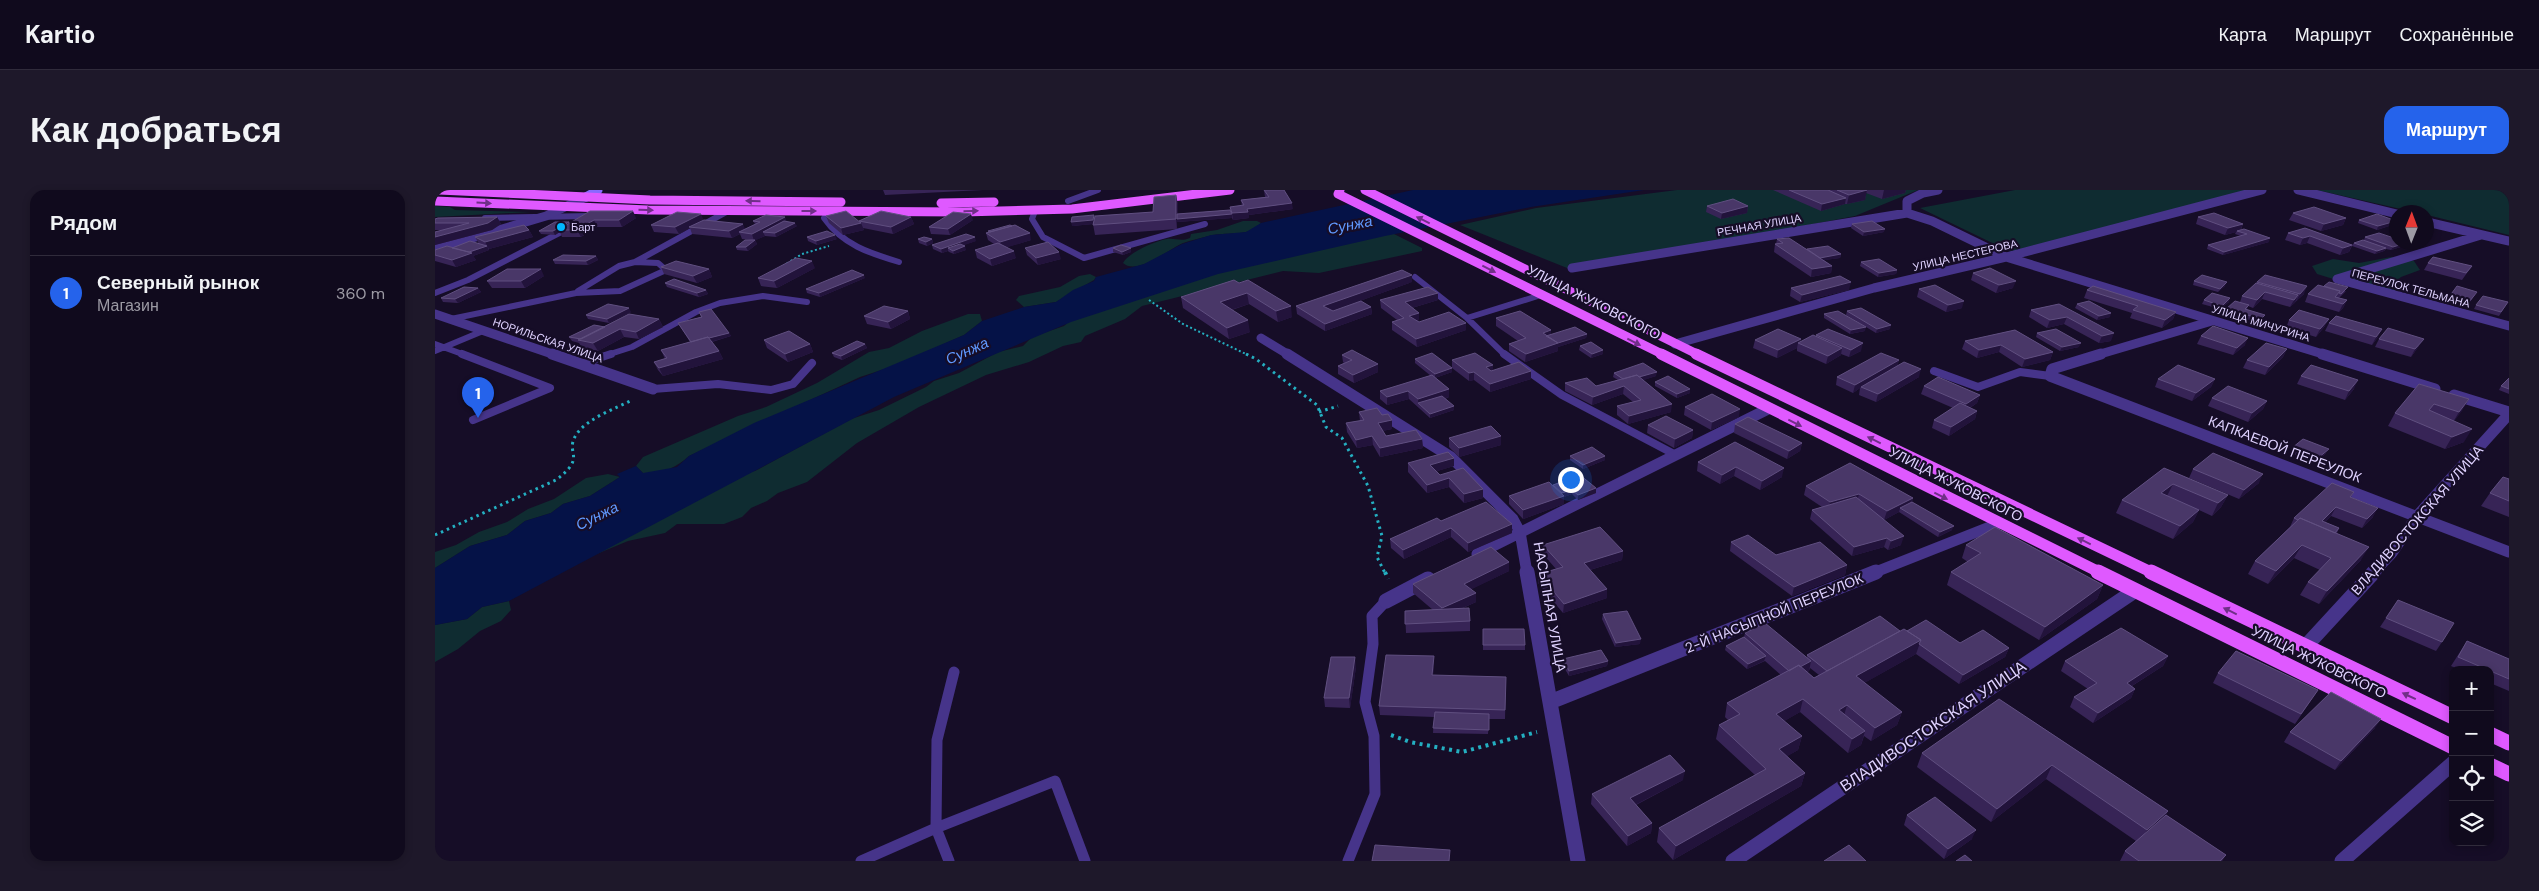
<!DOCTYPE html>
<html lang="ru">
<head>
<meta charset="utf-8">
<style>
	:root { --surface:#100a1d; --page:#1e182a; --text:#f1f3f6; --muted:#9c9aa4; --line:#302b3b; --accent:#2563eb }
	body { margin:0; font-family:"DM Sans",sans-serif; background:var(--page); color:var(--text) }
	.controls { position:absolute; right:15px; bottom:15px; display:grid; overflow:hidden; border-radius:10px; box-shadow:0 2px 8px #0003 }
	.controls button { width:45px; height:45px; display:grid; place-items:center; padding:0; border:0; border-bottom:1px solid var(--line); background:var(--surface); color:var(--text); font:25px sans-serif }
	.compass { position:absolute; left:1954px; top:15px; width:45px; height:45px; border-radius:50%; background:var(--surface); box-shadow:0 2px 8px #0003; rotate:1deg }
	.you { position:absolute; left:1135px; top:289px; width:18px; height:18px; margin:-12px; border:4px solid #fff; border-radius:50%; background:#1a73e8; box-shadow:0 0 0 8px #1a73e833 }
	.badge { display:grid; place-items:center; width:32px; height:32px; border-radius:50%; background:var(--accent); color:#fff; font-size:16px; font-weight:700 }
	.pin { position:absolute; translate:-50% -41px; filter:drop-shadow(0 1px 2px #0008) }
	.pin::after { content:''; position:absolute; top:26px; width:18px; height:15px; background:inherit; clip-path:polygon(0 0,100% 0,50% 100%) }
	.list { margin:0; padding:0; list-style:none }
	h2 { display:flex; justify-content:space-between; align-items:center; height:65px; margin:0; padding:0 20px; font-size:21px }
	h2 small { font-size:16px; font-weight:400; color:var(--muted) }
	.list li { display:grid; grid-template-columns:32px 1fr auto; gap:15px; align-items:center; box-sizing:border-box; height:75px; padding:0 20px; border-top:1px solid var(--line) }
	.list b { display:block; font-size:19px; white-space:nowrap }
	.list p { margin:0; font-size:16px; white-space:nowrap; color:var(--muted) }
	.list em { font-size:16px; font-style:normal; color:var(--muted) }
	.icon { flex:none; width:28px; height:28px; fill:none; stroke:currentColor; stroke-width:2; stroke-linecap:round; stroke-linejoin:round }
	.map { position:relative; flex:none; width:2074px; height:671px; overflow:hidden; border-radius:15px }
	header { display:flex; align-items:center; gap:30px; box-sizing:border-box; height:70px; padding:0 25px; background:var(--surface); border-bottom:1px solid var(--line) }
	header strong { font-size:24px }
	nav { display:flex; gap:28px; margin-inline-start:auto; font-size:18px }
	.intro { display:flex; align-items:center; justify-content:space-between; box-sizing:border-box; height:120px; padding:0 30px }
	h1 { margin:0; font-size:35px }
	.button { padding:12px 22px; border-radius:15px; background:var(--accent); color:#fff; font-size:18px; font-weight:700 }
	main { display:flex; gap:30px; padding:0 30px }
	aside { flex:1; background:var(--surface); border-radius:15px; box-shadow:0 2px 8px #0003 }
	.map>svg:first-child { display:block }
</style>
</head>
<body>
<header>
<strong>Kartio</strong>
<nav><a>Карта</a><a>Маршрут</a><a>Сохранённые</a></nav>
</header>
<div class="intro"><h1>Как добраться</h1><a class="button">Маршрут</a></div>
<main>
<aside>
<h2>Рядом<small></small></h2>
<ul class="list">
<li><span class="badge">1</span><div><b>Северный рынок</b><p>Магазин</p></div><em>360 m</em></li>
</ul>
</aside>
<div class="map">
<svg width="2074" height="671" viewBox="0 0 2074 671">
	<rect width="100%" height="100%" fill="#160d27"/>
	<path fill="#0f2c31" d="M1242,0H1483L1420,26L1137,80L1025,35L1101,18Z
		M1580,0H1824L1578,63L1485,18Z
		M1882,0H2074V45L1992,25V22H1979Z
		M0,16L15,17L20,20L96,22L0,27Z
		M808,31H822L826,33C813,47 795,42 778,45C769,47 757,50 748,53C734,59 702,86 688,73C693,63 720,51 732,49C741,48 746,52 755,48L756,44L782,40Z
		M957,43L987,58V61L884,83L848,81L707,116L690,129L650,146L646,152L628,156L594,172L551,185L484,217L422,253L372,292L343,303L332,311L316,318L307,327L289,334H242L230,343L193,351L157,366L304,284L320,281L416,229L444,220L491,197L499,191L524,183L563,162L588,156L597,147L629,136L638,128L748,90Z
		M1956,67L1979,71L1985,80L1966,87L1957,95L1961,102L1944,103L1882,84L1877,76L1898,69L1924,73Z
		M655,84L661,87L659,90L621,112L589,117L581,110L584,106L625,97L644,86Z
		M533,124H545L547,131L529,145L459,176L425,187L254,266C241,278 227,284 208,283L201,276L208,267L303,226L331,217L382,193L434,162L454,158L487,141Z
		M173,284L185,287L155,306L128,314L116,323L90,331L72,345L35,356L0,378V362L21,355L44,342L72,332L93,319L119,309L151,288Z
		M74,411L76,420L66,431L45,441L23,459L0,472V435L32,429L47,417Z"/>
	<path fill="#051247" d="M978,0H1209L1096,17L950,46L783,84L636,132L459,207L74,411L47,417L32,429L0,435V378L35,356L72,345L90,331L116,323L128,314L155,306L185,287L182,284L201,276L208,283L242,277L254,266L319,233L529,145L547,131L589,117L621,112L638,100L659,91L661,87L709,74L747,54L776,45L811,42L826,33Z"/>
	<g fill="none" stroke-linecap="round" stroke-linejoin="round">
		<path stroke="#24afc1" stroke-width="2" stroke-dasharray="2 2.5" stroke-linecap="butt" d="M348,76L367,64L394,56
			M714,110L748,134L813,165"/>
		<path stroke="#24afc1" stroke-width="3" stroke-dasharray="2.5 4" stroke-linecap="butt" d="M811,164L821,169L882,215L891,237L907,248L933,296L947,346L942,367L950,383
			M884,222L903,216
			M0,345L121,290C153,266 129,264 141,245C152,228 180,219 197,210"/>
		<path stroke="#24afc1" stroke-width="4" stroke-dasharray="3 4.5" stroke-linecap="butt" d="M950,382L953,389
			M956,545L975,552L1027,562L1102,542"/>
		<path stroke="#46348a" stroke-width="6" d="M633,11L663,0
			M395,21L389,28C408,55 434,63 464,72
			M600,21L597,29L608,47L649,68L770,34
			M50,28L154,26L152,28
			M980,87L1032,128L1106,105
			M143,101L184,76L200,72
			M0,103L33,90L134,38
			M1032,128L1070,165
			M16,129L141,103L185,101L231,80L223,73L200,72L293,21
			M0,154L30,165
			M0,161L48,141
			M172,165L197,157L261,122L285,113L328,106L372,112"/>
		<path stroke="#46348a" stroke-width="8" d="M27,164L115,198L38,230
			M1069,164L1127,205L1241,265
			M146,174L176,164
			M1499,181L1543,197L1585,182L1615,186
			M218,199L283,194L336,200L358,194L377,173"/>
		<path stroke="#46348a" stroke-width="11" d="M426,671L501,638L502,550L519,482
			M514,671L501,638L620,591L650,671
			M913,671L940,604L939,546L930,512L938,454L937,426L951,411"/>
		<path stroke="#46348a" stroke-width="9" d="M1863,0L1962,24
			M1472,23L1497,31L1571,67L1891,165
			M1992,32L2074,51
			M2046,45L1902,89L2074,136
			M0,59L111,26L151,7
			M1137,78L1472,23V11L1488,3L1503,0
			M0,124L120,165
			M826,148L854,165
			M1240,154L1439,98L1571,67L1827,0
			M1662,165L1777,131"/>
		<path stroke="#46348a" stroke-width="11" d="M117,164L218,199
			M852,164L1016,267L1078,329L1085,342L1092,383
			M1666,164L1617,179L1615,186L2074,362
			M1887,164L2000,199
			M2019,205L2074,222
			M1042,364L1333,219
			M1438,383L1562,334
			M1938,383L1957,363L1982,326L2074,224"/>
		<path stroke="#46348a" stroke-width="15" d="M1092,382L1143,671
			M951,411L993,389
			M1870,457L1939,382
			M1115,512L1441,382
			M1298,671L1698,402
			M1907,671L2018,573"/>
		<path stroke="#8869ff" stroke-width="9" d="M151,7L163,0"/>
		<path stroke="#df59ff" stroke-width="9" d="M4,0L215,10L406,12
			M905,0L903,4L1229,165
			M930,0L1264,165
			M0,11L213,20L528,22L637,19L795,0
			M506,13L559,12"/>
		<path stroke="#df59ff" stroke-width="11" d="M1226,164L1666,383
			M1261,164L1718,383"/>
		<path stroke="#df59ff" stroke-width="15" d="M1663,382L2018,557
			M1716,382L2018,527
			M2055,544L2074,553
			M2055,575L2074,584"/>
	</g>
	<path fill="#372456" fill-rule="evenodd" d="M448,0H548L450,5Z
		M829,0L858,19L814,25V28L798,30L797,28L742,32V39L660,45L658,34L637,36L659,28L718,22L741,5L743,15V24L795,20V17L807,16L806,10L830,7Z
		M1338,0H1471L1470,3L1447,9L1431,3L1430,10L1412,14H1410L1386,21Z
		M1272,16H1313L1312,23L1286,29L1271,22Z
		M155,21L201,28L187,37H162L146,47H127L125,42L120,45L106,44L104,41L134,32L135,33Z
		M1858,23L1911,28L1908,35L1886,41L1854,30Z
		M391,26L425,32L424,31L476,27L479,34L458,44L428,38L429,40L408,45L394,33Z
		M62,27L66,34L57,40L0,55V42L7,40H0V29Z
		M1763,27L1808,34L1806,40L1834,52L1788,65L1772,59L1773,55L1806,46L1800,44L1801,42L1790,45L1761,34Z
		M268,30L310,39L320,34L318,31L352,32L362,36L341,47L330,46L320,50L322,54L313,61L302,60L301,57L316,50L307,49L305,44L297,48L257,44L255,38L244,44L219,42L216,35Z
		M538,30L515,45L496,44L494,37Z
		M1924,30L1961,31L1960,34L1942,40L1923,33Z
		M1417,34L1449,42L1428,46L1416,38Z
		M1870,38L1917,55L1919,53L1929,50L1930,47L1971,53L1969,56L1956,60L1951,59L1949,61L1940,64L1917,56L1914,62L1905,65L1872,53L1865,55L1850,50L1853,43Z
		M94,40L98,47L54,59V60L38,66L41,70L21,77L0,71V60L44,54L40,47Z
		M553,41L596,50L572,57L581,68L557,76L542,68L540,60L559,54L553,50L551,43H553Z
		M372,47L402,49L382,55L373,51Z
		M483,49H497L498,53L492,56L484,53Z
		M1342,49L1372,59L1406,64L1405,68L1389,70L1397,76L1396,83L1376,87L1339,62L1340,54H1341Z
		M541,51L528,55L531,60L519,64L514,62L513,61L507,63L498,59L497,55Z
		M590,58L626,69L603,75L592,65Z
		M678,58H696V62L688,65L678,62Z
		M161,66L163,70L153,75L120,74L118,70Z
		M1426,72L1462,80L1461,84L1443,87L1425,76Z
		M1993,73L2037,76L2027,90L1989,80Z
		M226,77L274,79L277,87L262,93L229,84Z
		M380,78L342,98L326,96L323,88Z
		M1538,83L1578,98L1561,103L1536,90Z
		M109,86L90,98H57L52,91Z
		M430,88L385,107L372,103L371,99Z
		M799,90L857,127L843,132L814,114L797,120L815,142L794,149L748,118L746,107Z
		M1759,91L1790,96L1783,102L1758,95Z
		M977,92L897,121H898L936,117L937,124L890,141L862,124L861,116Z
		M1822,92L1869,104L1855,117L1827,109L1818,118L1813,116L1812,119L1828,129L1824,133L1790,123L1791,119L1805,112L1807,106Z
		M230,93L271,100L273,104L264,107L232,97Z
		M43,98L46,102L23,113L8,112L6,108Z
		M1356,98L1414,100L1365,112L1355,106Z
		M1484,99L1527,118L1511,122L1482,107Z
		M1652,100L1741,122L1738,129L1727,138L1695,128L1697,123L1649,108Z
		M1911,101L1904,108L1912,110L1908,118L1904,122L1870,112L1873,104Z
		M1003,103V110L977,118L984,123V130L982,131L984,132L1031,140L982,157L957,140V132L962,130L946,118L945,110Z
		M2040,105L2032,116L2012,111L2014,107Z
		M1769,110L1794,112L1785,119L1767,114Z
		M2073,112L2064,126L2039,119L2041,115Z
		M1624,114L1676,151L1664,153L1629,134L1612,138L1594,127L1596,120Z
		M1642,114L1675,127L1662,130L1640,118Z
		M473,121L475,129L456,139L432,134L429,126Z
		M1412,121L1455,139L1441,143L1411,125Z
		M196,122L174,133L153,129L151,125Z
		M264,122L294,143L296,146L277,152L284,161L288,169L228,186L223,180L219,172L230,169L226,160L255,152L243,133L266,127Z
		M1389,124L1430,141L1415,144L1389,128Z
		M1061,128L1116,144H1152L1151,148L1123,157V161L1090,172L1074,161V154L1083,151L1061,136Z
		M224,129L228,137L204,149L189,147L163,161L147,158L144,153L137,151L134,147L170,137Z
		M1854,130L1890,136L1881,147L1851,138Z
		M1894,133L1943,147L1937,155L1890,141Z
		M1580,140L1618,162L1615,170L1587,177L1564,162L1542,168L1527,159L1530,151Z
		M1602,143L1644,157L1625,161L1601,147Z
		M1381,145L1426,161L1414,167L1406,164V165L1391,174L1362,161V158L1342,168L1318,158L1320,150L1366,149L1365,152L1381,146Z
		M1766,146L1810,155L1798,165L1762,154Z
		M1944,149L1984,156L1976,167L1940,157Z
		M329,150L375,154L378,162L353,172L332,158Z
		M430,154L432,158L407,170L399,167L397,163Z
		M1145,156L1168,164L1156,168L1144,160Z
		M1852,159L1848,167L1830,185L1808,178L1812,170Z
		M907,165L943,182L919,193L903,184V176L909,173L908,172Z
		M980,169L1017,182L1000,188L1014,199V207L1010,209L1019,216V220L995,228L974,209L952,215L945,209V201L996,186L980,173Z
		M1017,170L1058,180L1096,181V189L1055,202L1039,190L1034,191L1017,178Z
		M1464,170L1462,176L1484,187L1441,212L1424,205L1425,198L1418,203L1401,195L1402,187Z
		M1179,183L1221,186L1208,190L1236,222L1193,234L1182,225V216L1198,212L1188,204L1157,215L1130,201V193L1161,196L1183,190L1178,187Z
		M1866,186L1919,199L1910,210L1862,194Z
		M2074,188V204L2064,200L2066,196Z
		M1723,189H1780L1776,197L1757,211L1720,197Z
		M1220,192L1255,203L1242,208L1220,196Z
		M1984,194L2034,209L2019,231L2029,252L2010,259L1953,236L1960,223Z
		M1489,196L1545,205L1542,213L1535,218L1542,221L1540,229L1514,246L1497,238L1499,230L1518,218L1486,204Z
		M1777,208L1832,211L1828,219L1813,232L1773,216Z
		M1250,217L1304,227L1276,240L1249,225Z
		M924,222L947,225L957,230V239L947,241L951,246L987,249L988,258L945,267L938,255L922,258L912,242L911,233L925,231Z
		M1300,234L1367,253L1365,261L1352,269L1299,243Z
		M1213,235L1258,240L1257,248L1239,258L1212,243Z
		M1014,248L1066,255L1024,267L1014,257Z
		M1300,252L1347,287L1325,300L1299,286L1285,294L1262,281L1263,272Z
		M1857,258L1891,263L1881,273L1855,263Z
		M1135,266L1170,270L1148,279L1135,270Z
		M973,273L1019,276L1002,281L1005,285L1048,299V308L1029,313L1014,297L992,303L973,282Z
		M1729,278L1793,305L1786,317L1777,326L1764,320L1758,332L1738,349L1681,323L1687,310Z
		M1758,279L1824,293L1804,309L1754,288Z
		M2074,289V327L2046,316L2055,303Z
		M1118,295L1161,303L1143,310L1137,304L1129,307V314L1088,329L1074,314V306Z
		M1371,296L1478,308L1477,312L1517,340L1503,347L1464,322L1449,330L1446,328L1466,355L1453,360L1449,357L1417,366L1375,329L1377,320L1387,317L1369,305Z
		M1919,302L1916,307L1938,327L1927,338L1896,326L1890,332L1904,338L1902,343L1926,370L1884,414L1865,405L1873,392L1885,380L1859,368L1833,394L1813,384L1820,371L1855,337L1859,328Z
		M1006,331L1077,343L1033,362L1016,347L969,369L956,358L955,349Z
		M1296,352L1341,365L1412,375L1410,385L1357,406L1295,361Z
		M1108,355L1188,361L1187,370L1155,380L1172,399V408L1128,423L1103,393L1104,384L1121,379L1108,364Z
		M1531,355L1668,395L1662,409L1604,450L1512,395L1516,382L1533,372L1527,368Z
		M1074,372V381L1036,399L1041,412L1026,419L1035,431V441L971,443L970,421L998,420L978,403V394Z
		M1963,410L2007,452L2001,461L1945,437Z
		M1168,424L1205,454L1180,457L1167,429Z
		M1048,439L1090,455V460H1048Z
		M1465,441H1472L1525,453L1574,458L1570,467L1524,494L1481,464L1429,493L1467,522L1462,535L1436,551L1429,546L1426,555L1413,563L1365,522L1349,531L1367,546L1363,560L1352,566L1370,583L1366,596L1238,670L1222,652L1224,638L1320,585L1281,549L1284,535L1293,530L1290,527L1292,513L1346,485L1330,471L1312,479L1290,460L1291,456L1309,447L1310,443L1372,468V465ZM1375,478L1384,485L1379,488L1372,482L1374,481Z
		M2032,451L2074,469V501L2055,493V480H2025L2016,476Z
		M1733,466L1728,476L1697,496L1700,499L1696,508L1658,533L1635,517L1639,507L1653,499L1626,481L1630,471Z
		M1128,469L1173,471L1172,476L1134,486L1127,474Z
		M999,476L998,485L1071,487L1070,529H1054L1053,544L998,543L999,527L945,525L944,516Z
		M921,477L915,518L890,517L889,508Z
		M1783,483L1883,500L1860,534L1778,493Z
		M1564,509L1733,621L1731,625L1791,665L1787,671H1685L1690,661L1701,651L1611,589L1556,632L1482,577L1487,563Z
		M1940,538L1900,580L1849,552L1855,542Z
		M1248,590L1201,615L1217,633L1216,643L1192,656L1156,614L1157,604Z
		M1472,625L1537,649L1509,669L1469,635Z"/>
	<path fill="#22133b" d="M1432,0L1430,10L1412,14L1414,5Z
		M1449,0H1471L1470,3L1447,9Z
		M741,5L743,15V29L797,24V28L742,32V39L741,29Z
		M1411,8L1410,14L1386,21L1387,14Z
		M857,13L858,19L814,25V28L798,30L797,23L812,19Z
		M1313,16L1312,23L1286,29L1287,23Z
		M198,21L201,28L187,37L184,30Z
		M266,24L269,31L254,37L255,38L244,44L240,37Z
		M536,24L538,30L515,45L513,39Z
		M659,25V34L637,36L636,32Z
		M62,27L66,34L57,40L0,55V47Z
		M350,27L353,34L328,42L330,46L319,51L317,44Z
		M476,27L479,34L458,44L456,37Z
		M1911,28L1908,35L1886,41L1889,34Z
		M159,30L162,37L146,47L142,40Z
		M1961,31L1960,34L1942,40L1943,36Z
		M134,32L136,36L123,40L125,42L120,45L118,41Z
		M360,33L362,36L341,47L340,43Z
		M426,33L429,40L408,45L406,38Z
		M308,34L311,41L304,42L305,44L297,48L294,41Z
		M1808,34L1805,41H1802L1801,42L1790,45L1793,38Z
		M1450,39L1449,42L1428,46L1429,42Z
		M94,40L98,47L54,59L50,52Z
		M595,43L596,50L567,59L565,52Z
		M400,45L402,49L382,55L381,51Z
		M1875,46L1872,53L1865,55L1868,48Z
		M540,47L541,51L516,60L513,58V61L507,63L506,59Z
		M1835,48L1834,52L1788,65L1789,62Z
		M497,49L498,53L492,56L491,52Z
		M320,50L322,54L313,61L311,57Z
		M1971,53L1969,56L1956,60L1958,57Z
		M1917,55L1914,62L1905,65L1908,58Z
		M52,56L54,60L38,66L41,70L21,77L17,70L34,63Z
		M530,56L531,60L519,64L518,61Z
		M696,58V62L688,65L687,62Z
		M1951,58L1949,61L1940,64L1942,61Z
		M579,61L581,68L557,76L555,69Z
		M624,62L626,69L603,75L601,68Z
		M1406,64L1405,68L1383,71V68Z
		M161,66L163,70L153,75L151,71Z
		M377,71L380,78L342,98L339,91Z
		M1397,76L1396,83L1376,87L1377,79Z
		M106,79L109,86L90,98L86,91Z
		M274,79L277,87L262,93L258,86Z
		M1462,80L1461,84L1443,87L1444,83Z
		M429,85L430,88L385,107L384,103Z
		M977,85V92L889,124L888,116Z
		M1581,91L1578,98L1561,103L1564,95Z
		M1416,92L1414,100L1365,112L1367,105Z
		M1792,92L1790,96L1783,102L1785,99Z
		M1872,96L1869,104L1861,111L1865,104Z
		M43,98L46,102L23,113L20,109Z
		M271,100L273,104L264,107L262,103Z
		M1830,102L1827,109L1818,118L1822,110Z
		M812,103L814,114L786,123L785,112Z
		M1003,103V110L970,120V112Z
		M1863,105L1860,113L1855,117L1859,110Z
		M1795,108L1794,112L1785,119L1787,116Z
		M1912,110L1908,118L1904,122L1908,114Z
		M1529,111L1527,118L1511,122L1513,115Z
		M856,116L857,127L843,132L841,121Z
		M936,117L937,124L890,141V134Z
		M194,118L196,122L174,133L172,129Z
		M473,121L475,129L456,139L453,132Z
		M1741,122L1738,129L1727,138L1730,130Z
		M984,123V130L974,133V126Z
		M1676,123L1675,127L1662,130L1664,126Z
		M1632,127L1629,134L1612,138L1615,130Z
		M224,129L228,137L204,149L201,142Z
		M1894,129L1890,136L1881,147L1885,139Z
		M813,130L815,142L794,149L792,138Z
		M1031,133V140L982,157L981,149Z
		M1456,135L1455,139L1441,143L1442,139Z
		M1431,137L1430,141L1415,144L1416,140Z
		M185,139L189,147L163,161L158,153Z
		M1947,139L1943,147L1937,155L1941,147Z
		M1116,140V148L1108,143Z
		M294,143L296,146L258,157L256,153Z
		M1679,143L1676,151L1664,153L1667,146Z
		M1152,144L1151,148L1123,157V161L1090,172L1091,164L1119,154Z
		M1813,148L1810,155L1798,165L1802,158Z
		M1366,149L1365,154L1363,153L1362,158L1342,168L1343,160Z
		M1989,149L1984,156L1976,167L1980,159Z
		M1428,153L1426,161L1414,167L1416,160Z
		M1646,153L1644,157L1625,161L1627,157Z
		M375,154L378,162L353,172L350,164Z
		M430,154L432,158L407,170L406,166Z
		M1566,155L1564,162L1542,168L1544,160Z
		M1407,158L1406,165L1391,174L1393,166Z
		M1852,159L1848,167L1830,185L1834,177Z
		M1168,160V164L1156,168L1157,164Z
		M284,161L288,169L228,186L224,178Z
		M1618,162L1615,170L1587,177L1590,169Z
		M1464,170L1462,178L1426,197L1425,198L1418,203L1420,195Z
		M943,174V182L919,193L918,185Z
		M1058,175V183L1051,177Z
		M1017,178V182L1000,188V184Z
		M1486,179L1484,187L1441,212L1443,204Z
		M1096,181V189L1055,202V194Z
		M1039,182V190L1034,191V183Z
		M1222,182L1221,186L1192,196V191Z
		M1780,189L1776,197L1757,211L1761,203Z
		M1923,190L1919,199L1910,210L1914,201Z
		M1189,196L1188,204L1157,215L1158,207Z
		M1014,199V207L986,216L983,213V209Z
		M1255,199V203L1242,208V204Z
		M973,201L974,209L952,215V207Z
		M1545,205L1542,213L1528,222L1531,214Z
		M2034,209L2027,221L2017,234L2024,222Z
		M1832,211L1828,219L1813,232L1817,223Z
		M1237,214L1236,222L1193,234L1194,226Z
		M1019,216V220L995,228V224Z
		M1305,219L1304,227L1276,240L1277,232Z
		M1542,221L1540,229L1514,246L1516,237Z
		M957,230V239L943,242V233Z
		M2037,239L2029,252L2010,259L2017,247Z
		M1258,240L1257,248L1239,258L1240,249Z
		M937,246L938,255L922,258L921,250Z
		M1066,246V255L1024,267V258Z
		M987,249L988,258L945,267V258Z
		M1367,253L1365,261L1352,269L1354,261Z
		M1894,259L1891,263L1881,273L1883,268Z
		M1170,266V270L1148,279V275Z
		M1019,268V276L996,283L995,275Z
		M1301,277L1299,286L1285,294L1287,285Z
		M1349,278L1347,287L1325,300L1327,291Z
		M1828,284L1824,293L1804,309L1809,300Z
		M1014,288V297L992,303V295Z
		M1738,294L1732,306L1726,303Z
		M1161,298V303L1143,310V305Z
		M1048,299V308L1029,313V304Z
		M1137,300V304L1129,307V314L1088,329V320L1123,304Z
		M1424,304L1422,312L1393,321L1395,312Z
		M1793,305L1786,317L1777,326L1783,313Z
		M1478,308L1475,317L1465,318L1464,322L1449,330L1452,321Z
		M1901,317L1896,326L1883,339L1887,331Z
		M1943,318L1938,327L1927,338L1932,329Z
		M1764,320L1758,332L1738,349L1745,336Z
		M1077,334V343L1033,362V353Z
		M1519,336L1517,340L1503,347L1505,342Z
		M1016,338V347L969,369L968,360Z
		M1469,346L1466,355L1453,360L1456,351Z
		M1452,348L1449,357L1417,366L1419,357Z
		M1867,355L1859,368L1833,394L1841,381Z
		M1934,357L1926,370L1884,414L1892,401Z
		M1188,361L1187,370L1148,382L1149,373Z
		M1074,372V381L1029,403V394Z
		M1412,375L1410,385L1357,406L1359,397Z
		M1668,395L1662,409L1604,450L1610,437Z
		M1172,399V408L1128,423L1129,414Z
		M1041,403V412L1007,427V418Z
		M1206,449L1205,454L1180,457L1181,453Z
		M1486,450L1481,464L1417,500L1421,486Z
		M1574,458L1570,467L1524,494L1528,485Z
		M999,466V476L997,494V485Z
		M1331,466L1329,471L1312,479L1313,474Z
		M1733,466L1728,476L1687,502L1692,493Z
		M920,467L921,477L915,518L914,508Z
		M1173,471L1172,476L1134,486V481Z
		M1376,471L1374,481L1353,491L1355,481Z
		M1700,499L1696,508L1658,533L1663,523Z
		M1368,509L1365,522L1338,538L1341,524Z
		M1412,515L1408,529L1404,520Z
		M1467,522L1462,535L1436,551L1440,538Z
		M1946,529L1940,538L1900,580L1906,571Z
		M1430,541L1426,555L1413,563L1417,549Z
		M1367,546L1363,560L1341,573L1344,559Z
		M1617,575L1611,589L1556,632L1562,619Z
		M1250,581L1248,590L1194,618L1195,608Z
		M1370,583L1366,596L1238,670L1241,656Z
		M1733,621L1725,635L1704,654L1712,640Z
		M1217,633L1216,643L1192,656L1193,646Z
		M1541,640L1537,649L1509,669L1513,659Z"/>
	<path fill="#493768" stroke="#604f80" d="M829,0H849L857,13L812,19L813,22L797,23L795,17L809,15L806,10L834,7Z
		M1354,0H1393L1411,8L1387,14Z
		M1402,0H1432L1414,5Z
		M741,5V29L658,35L660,26L718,22L719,7Z
		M1298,9L1313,16L1287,23L1272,16Z
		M1879,17L1911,28L1889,34L1858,23Z
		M795,20L797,24L742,29V24Z
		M155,21H198L184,30H159L142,40H123Z
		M411,21L426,33L406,38L391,26Z
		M446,21L476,27L456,37L424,31Z
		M242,22L266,24L240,37L216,35Z
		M518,22L536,24L513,39L494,37Z
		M1779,23L1808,34L1793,38L1763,27Z
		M1942,24L1961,31L1943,36L1924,30Z
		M331,25L350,27L317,44L304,42L325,32L318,31Z
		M659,25L658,30L636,32L637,27Z
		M62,27L53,33L0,47V42L34,33H0V29L3,28Z
		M269,30L308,34L294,41L254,37Z
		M349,31L360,33L340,43L328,42Z
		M1437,31L1450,39L1429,42L1417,34Z
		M120,32H134L118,41H104Z
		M89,35L94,40L50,52L40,47Z
		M575,35L577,36L555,42L553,41Z
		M580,35L595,43L565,52L551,43Z
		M1870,38L1917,55L1908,58L1875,46L1868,48L1853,43Z
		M1809,39L1835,48L1789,62L1773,55L1812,44L1802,41Z
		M392,41L400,45L381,51L372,47Z
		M1944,43L1962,49V52L1971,53L1958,57L1930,47Z
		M531,44L540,47L506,59L497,55Z
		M489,47L497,49L491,52L483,49Z
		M1354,48L1397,76L1377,79L1340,54L1348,53L1342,49Z
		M310,50H320L311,57H301Z
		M1928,50L1951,58L1942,61L1919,53Z
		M35,51L52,56L34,62L17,58Z
		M613,52L624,62L601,68L590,58Z
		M563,53L579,61L555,69L540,60Z
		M525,54L530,56L518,61L513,58Z
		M686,55L696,58L687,62L678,58Z
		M12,56L37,63L17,70L0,65V60Z
		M1393,56L1406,64L1385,68L1372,59Z
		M128,65L161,66L151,71L118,70Z
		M1998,67L2037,76L2031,83L1993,73Z
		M361,68L377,71L339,91L323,88Z
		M1444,69L1462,80L1444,83L1426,72Z
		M241,71L274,79L258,86L226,77Z
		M1555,78L1581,91L1564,95L1538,83Z
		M72,79H106L86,91H52Z
		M417,80L429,85L384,103L371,99Z
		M967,80L977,85L888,116L898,121L926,111L936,117L890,134L861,116Z
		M1767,85L1792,92L1785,99L1759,91Z
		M1830,85L1872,96L1865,104L1822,92Z
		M1405,86L1416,92L1367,105L1356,98Z
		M239,89L271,100L262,103L230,93Z
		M799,90L804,93L813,90L856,116L841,121L812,103L785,112L813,130L792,138L746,107Z
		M1894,92L1913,97L1906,104L1904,103L1905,101L1889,96Z
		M1821,93L1863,105L1859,110L1830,102L1822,110L1807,106Z
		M1500,95L1529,111L1513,115L1484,99Z
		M1883,95L1905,101L1900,107L1912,110L1908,114L1873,104Z
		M1658,96L1741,122L1730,130L1698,120L1703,116L1652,100Z
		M2022,96L2042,102L2034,112L2014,107Z
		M29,97L43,98L20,109L6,108Z
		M993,97L1003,103L970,112L984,123L974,126L984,132L1014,122L1031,133L981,149L957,132L969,128L945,110Z
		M1777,103L1795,108L1787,116L1769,110Z
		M2048,106L2073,112L2066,122L2041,115Z
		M1654,111L1676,123L1664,126L1642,114Z
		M1800,111L1814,115L1810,119L1830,125L1826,129L1791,119Z
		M173,114L194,118L172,129L151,125Z
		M1624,114L1679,143L1667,146L1632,127L1615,130L1596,120Z
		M449,116L473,121L453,132L429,126Z
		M1426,118L1456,135L1442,139L1412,121Z
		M276,119L294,143L274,148L273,147L256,152L243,133L267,127L264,122Z
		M1864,120L1894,129L1885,139L1854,130Z
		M1085,121L1116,140L1108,143L1123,153L1091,164L1074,154L1091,148L1061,128Z
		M1403,121L1431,137L1416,140L1389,124Z
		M194,124L224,129L201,142L185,139L158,153L143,150Z
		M1901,126L1947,139L1941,147L1894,133Z
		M159,135L170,137L146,149L134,147Z
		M1778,136L1813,148L1802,158L1766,146Z
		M1140,137L1152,144L1123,153L1111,146Z
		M1953,138L1989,149L1980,159L1944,149Z
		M1343,139L1366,149L1343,160L1320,150Z
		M1393,139L1428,153L1416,160L1381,145Z
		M1621,139L1646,153L1627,157L1602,143Z
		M1580,140L1618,162L1590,169L1566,155L1544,160L1530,151Z
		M354,141L375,154L350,164L329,150Z
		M1378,145L1407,158L1393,166L1363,153Z
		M273,147L284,161L224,178L219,172L232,168L226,160Z
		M422,151L430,154L406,166L397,163Z
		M1156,152L1168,160L1157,164L1145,156Z
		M1831,153L1852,159L1834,177L1812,170Z
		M917,160L943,174L918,185L903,176L917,170L907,165Z
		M997,163L1017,178L1000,184L980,169Z
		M1040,163L1058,175L1051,177L1056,181L1084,172L1096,181L1055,194L1039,182L1034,183L1017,170Z
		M1446,163L1464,170L1420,195L1402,187Z
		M1469,172L1486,179L1443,204L1426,197Z
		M1208,173L1222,182L1204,187L1202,185L1188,189L1179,183Z
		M1743,175L1780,189L1761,203L1723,189Z
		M1876,175L1923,190L1914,201L1866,186Z
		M997,185L1014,199L983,209L973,201L952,207L945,201Z
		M1202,185L1237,214L1194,226L1182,216L1206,210L1189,196L1158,207L1130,193L1152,188L1161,196Z
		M1233,186L1255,199L1242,204L1220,192Z
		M1503,187L1545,205L1531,214L1489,196Z
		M2074,188V199L2066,196Z
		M1984,194L2034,209L2024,222L1999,214L1994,220L2037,239L2017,247L1960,223Z
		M1793,196L1832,211L1817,223L1777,208Z
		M1277,204L1305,219L1277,232L1250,217Z
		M1007,206L1019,216L995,224L983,213Z
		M1525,213L1542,221L1516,237L1499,230Z
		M942,218L947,225L953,224L957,230L943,233L951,246L981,240L987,249L945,258L937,246L921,250L911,233L929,230L924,222Z
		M1231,226L1258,240L1240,249L1213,235Z
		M1313,227L1367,253L1354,261L1300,234Z
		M1056,236L1066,246L1024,258L1014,248Z
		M1868,249L1894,259L1883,268L1857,258Z
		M1300,252L1349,278L1327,291L1301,277L1287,285L1263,272Z
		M1157,257L1170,266L1148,275L1135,266Z
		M1013,262L1019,268L995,275L1005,285L1028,278L1048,299L1029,304L1014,288L992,295L973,273Z
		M1778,263L1828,284L1809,300L1758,279Z
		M1415,273L1478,308L1452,321L1424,304L1395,312L1371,296Z
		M1729,278L1793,305L1783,313L1738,294L1726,303L1764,320L1745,336L1687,310Z
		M1145,285L1161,298L1143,305L1137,300L1127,303L1118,295Z
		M2068,287L2074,289V311L2055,303Z
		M1114,292L1129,306L1088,320L1074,306Z
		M1897,293L1919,302L1915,307L1943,318L1932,329L1901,317L1887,331L1904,338L1900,343L1865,328L1863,330L1859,328Z
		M1421,307L1469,346L1456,351L1452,348L1419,357L1377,320Z
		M1051,312L1077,334L1033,353L1016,338L968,360L955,349L1002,328L1006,331Z
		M1477,312L1519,336L1505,342L1465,318Z
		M1865,328L1934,357L1892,401L1873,392L1896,368L1867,355L1841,381L1820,371Z
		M1165,337L1188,361L1149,373L1172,399L1129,414L1104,384L1128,377L1108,355Z
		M1560,337L1668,395L1610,437L1516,382L1546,363L1531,355Z
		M1313,345L1341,365L1385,352L1412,375L1359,397L1296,352Z
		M1056,357L1074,372L1029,394L1041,403L1007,418L978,394Z
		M1963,410L2019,433L2007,452L1951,428Z
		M1034,418L1035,431L970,434V421Z
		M1192,421L1206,449L1181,453L1168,424Z
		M1445,426L1465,441L1392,481L1372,465Z
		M1491,430L1525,453L1548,440L1574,458L1528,485L1484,454L1486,450L1472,441Z
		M1330,433L1376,471L1365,477L1364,475L1354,481L1310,443Z
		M1686,438L1733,466L1692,493L1700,499L1663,523L1639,507L1662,493L1630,471Z
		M1048,439H1089L1090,455H1048Z
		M1469,439L1486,450L1421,486L1467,522L1440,538L1412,515L1404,520L1430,541L1417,549L1368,509L1341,524L1367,546L1344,559L1370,583L1241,656L1224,638L1331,579L1284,535L1305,524L1292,513L1364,475L1379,488Z
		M1309,447L1331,466L1313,474L1291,456Z
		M2032,451L2074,469V489L2023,467Z
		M1166,460L1173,471L1134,481L1128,469Z
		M1801,461L1883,500L1866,524L1783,483Z
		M951,465L999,466L997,485L1071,487L1070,520L944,516Z
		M896,467H920L914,508H889Z
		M1896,502L1946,529L1906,571L1855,542Z
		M1564,509L1733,621L1712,640L1617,575L1562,619L1487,563Z
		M1000,522L1054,524V540L998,538Z
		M1235,565L1250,581L1195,608L1217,633L1193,646L1157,604Z
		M1500,607L1541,640L1513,659L1472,625Z
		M1731,625L1791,665L1785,671H1704L1690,661Z
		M940,655L1015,660L1014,671H937Z
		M1414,655L1431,671H1389Z
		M1530,665L1537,671H1521Z"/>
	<defs><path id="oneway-solid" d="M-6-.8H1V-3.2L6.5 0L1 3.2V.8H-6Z" transform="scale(1.25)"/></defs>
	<g fill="#702f88">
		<use href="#oneway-solid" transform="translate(318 11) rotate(-179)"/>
		<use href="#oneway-solid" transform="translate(49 13) rotate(3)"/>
		<use href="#oneway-solid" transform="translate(211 20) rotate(1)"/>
		<use href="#oneway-solid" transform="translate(374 21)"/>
		<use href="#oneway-solid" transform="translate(536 21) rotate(-1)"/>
		<use href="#oneway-solid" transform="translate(988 30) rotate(-154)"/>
		<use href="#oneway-solid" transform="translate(1054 79) rotate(27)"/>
		<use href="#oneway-solid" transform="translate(1199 152) rotate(27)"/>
		<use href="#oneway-solid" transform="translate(1360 233) rotate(27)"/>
		<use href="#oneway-solid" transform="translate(1439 250) rotate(-154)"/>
		<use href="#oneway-solid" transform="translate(1506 306) rotate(27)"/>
		<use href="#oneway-solid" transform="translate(1649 351) rotate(-154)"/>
		<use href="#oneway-solid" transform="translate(1795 421) rotate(-154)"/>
		<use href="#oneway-solid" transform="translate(1974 506) rotate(-155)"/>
	</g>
	<circle fill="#00b7fd" stroke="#160d27" stroke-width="2" cx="126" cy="37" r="5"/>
	<g text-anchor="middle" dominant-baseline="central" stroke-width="4.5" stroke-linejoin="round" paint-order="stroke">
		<g font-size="11" fill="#dfd2ff" stroke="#160d27">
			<text transform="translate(1324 35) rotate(-10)">РЕЧНАЯ УЛИЦА</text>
			<text transform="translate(1530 65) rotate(-13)">УЛИЦА НЕСТЕРОВА</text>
			<text transform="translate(1976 98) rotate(15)">ПЕРЕУЛОК ТЕЛЬМАНА</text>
			<text transform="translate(1826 133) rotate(17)">УЛИЦА МИЧУРИНА</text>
			<text transform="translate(113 150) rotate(19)">НОРИЛЬСКАЯ УЛИЦА</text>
		</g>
		<g font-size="11" fill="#dfd2ff" stroke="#160d27" text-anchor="start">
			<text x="136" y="37">Барт</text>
		</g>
		<g font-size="14" fill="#dfd2ff" stroke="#160d27">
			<text transform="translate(1159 112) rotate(27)">УЛИЦА ЖУКОВСКОГО</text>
			<text transform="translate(1850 259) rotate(21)">КАПКАЕВОЙ ПЕРЕУЛОК</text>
			<text transform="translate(1521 294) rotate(27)">УЛИЦА ЖУКОВСКОГО</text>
			<text transform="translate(1982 330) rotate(-49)">ВЛАДИВОСТОКСКАЯ УЛИЦА</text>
			<text transform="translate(1115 417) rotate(80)">НАСЫПНАЯ УЛИЦА</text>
			<text transform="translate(1339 423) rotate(-22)">2-Й НАСЫПНОЙ ПЕРЕУЛОК</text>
			<text transform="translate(1884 472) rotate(26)">УЛИЦА ЖУКОВСКОГО</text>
		</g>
		<g font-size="15" font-style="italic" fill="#6099ff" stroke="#160d27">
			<text transform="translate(915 35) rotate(-11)">Сунжа</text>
			<text transform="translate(532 161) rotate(-24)">Сунжа</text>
			<text transform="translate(162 326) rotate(-26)">Сунжа</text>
		</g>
		<g font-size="16" fill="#dfd2ff" stroke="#160d27">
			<text transform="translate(1498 536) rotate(-34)">ВЛАДИВОСТОКСКАЯ УЛИЦА</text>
		</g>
	</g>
</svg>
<div class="controls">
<button>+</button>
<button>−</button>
<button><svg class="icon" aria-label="locate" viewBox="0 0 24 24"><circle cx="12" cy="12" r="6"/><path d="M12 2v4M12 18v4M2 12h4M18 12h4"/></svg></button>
<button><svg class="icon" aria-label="layers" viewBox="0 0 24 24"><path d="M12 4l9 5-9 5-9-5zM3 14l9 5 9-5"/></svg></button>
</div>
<svg class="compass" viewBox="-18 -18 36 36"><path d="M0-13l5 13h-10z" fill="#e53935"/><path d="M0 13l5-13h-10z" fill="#9c9aa4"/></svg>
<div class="you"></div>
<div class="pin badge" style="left:43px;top:228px">1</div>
</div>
</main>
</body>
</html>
